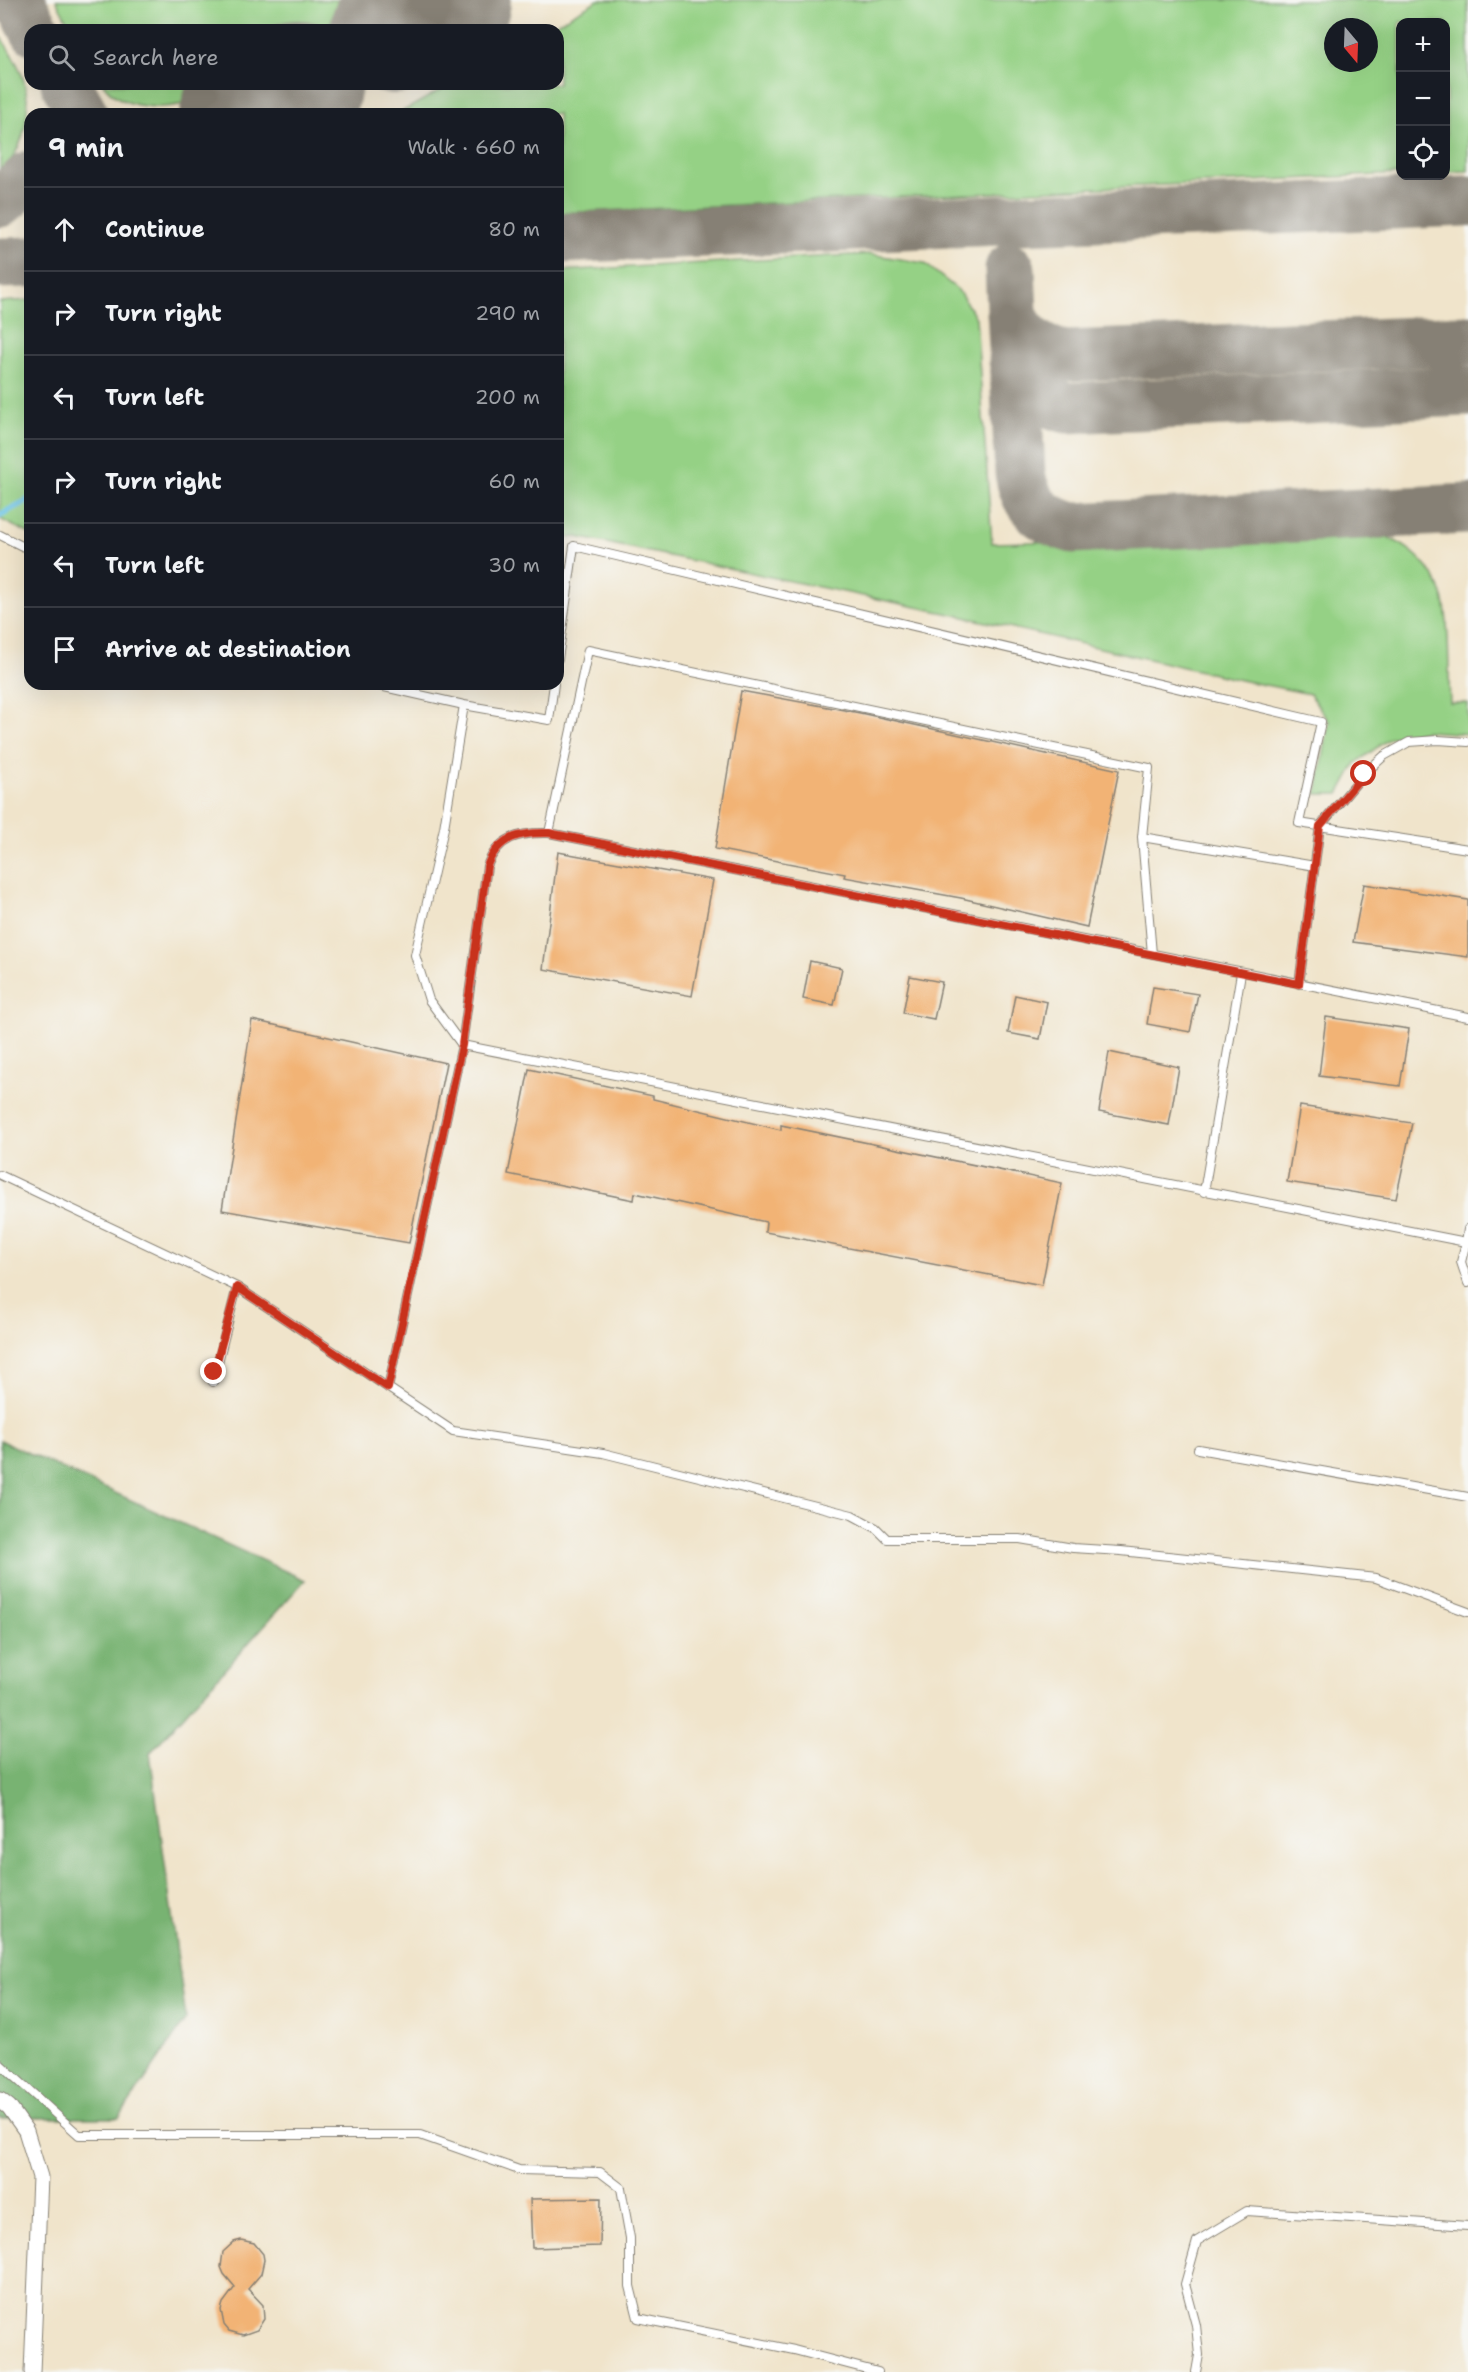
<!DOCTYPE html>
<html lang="en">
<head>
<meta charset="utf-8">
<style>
	:root { --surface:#171b24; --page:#20242c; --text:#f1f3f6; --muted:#9ea1a6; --line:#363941 }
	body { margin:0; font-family:"Shantell Sans",sans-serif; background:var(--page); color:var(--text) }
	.controls { position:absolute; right:18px; top:18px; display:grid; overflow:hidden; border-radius:12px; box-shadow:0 6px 24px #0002 }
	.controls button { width:54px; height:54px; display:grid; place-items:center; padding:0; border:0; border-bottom:2px solid var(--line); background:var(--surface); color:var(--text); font:30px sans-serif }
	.compass { position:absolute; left:1324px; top:18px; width:54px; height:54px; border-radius:50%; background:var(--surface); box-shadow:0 6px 24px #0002; rotate:161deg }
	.stop { position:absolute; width:18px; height:18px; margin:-14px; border:4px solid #c8321e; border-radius:50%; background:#fff }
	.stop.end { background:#c8321e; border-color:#fff; box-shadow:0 2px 6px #0008 }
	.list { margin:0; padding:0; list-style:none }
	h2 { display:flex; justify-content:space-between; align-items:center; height:78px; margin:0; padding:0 24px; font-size:26px }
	h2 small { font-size:20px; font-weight:400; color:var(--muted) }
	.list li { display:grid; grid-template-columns:39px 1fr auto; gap:18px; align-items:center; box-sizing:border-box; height:84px; padding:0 24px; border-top:2px solid var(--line) }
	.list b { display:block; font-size:22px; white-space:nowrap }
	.list em { font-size:20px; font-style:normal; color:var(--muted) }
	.icon { flex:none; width:33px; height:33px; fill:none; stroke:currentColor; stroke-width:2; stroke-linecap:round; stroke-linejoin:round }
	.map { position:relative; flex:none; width:1468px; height:2372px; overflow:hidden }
	.search { position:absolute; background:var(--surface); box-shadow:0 6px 24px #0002; left:24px; top:24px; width:540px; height:66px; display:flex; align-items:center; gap:15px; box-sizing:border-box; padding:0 21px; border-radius:18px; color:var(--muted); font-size:22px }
	.panel { position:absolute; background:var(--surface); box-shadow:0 6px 24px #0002; left:24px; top:108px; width:540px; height:582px; border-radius:18px }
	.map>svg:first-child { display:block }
</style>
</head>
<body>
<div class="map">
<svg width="1468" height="2372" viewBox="0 0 1468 2372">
	<rect width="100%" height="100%" fill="#f6f6f2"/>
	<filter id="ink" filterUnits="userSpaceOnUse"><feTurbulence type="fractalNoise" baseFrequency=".0167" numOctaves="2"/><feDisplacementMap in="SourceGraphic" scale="12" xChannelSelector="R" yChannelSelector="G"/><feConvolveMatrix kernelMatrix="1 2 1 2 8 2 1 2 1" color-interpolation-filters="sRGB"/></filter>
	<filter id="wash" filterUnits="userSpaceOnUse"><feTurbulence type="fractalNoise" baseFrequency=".008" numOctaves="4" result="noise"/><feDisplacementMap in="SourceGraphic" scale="24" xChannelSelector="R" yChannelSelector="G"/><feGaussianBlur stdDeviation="1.35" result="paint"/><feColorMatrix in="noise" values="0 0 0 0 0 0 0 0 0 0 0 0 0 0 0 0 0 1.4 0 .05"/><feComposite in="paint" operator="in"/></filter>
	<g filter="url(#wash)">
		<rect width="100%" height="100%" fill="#f0e4cb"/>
		<path fill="#95d185" stroke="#587650" stroke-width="1.5" fill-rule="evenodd" d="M56,0H372L319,30H72Z
			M598,0H1468V171L1446,172V22H1400V174L558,213V114H398L451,84H558V30H545ZM1333,27H1369V63H1333Z
			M0,35C6,46 14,57 19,68C35,102 27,147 0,173Z
			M103,84H225C215,89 205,97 195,100C168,111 122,111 103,84Z
			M870,254L924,263L958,290L976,318L992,543L1351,534C1359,534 1370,533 1378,535C1411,543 1439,572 1445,606C1450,636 1448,672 1450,703H1468V734L1426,731L1390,738L1356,763L1339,794H1317L1329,722L1310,694L1245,681L960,616L577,537L558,539V271Z
			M30,300V534L0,519V302Z"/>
		<path fill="#78b372" stroke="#4a6847" stroke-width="1.5" d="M0,1440L305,1580L150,1753L186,2019L119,2118H0Z"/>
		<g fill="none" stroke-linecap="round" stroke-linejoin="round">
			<path stroke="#6bc4e9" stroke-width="6" d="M0,515L30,499"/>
			<path stroke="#868074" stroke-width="51" d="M19,0L35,30
				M66,84L83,114
				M0,202L30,176
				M558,238L1468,201
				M0,263L30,262
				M1010,269L1020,473C1026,507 1041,519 1073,528L1468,509
				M1012,314C1021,338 1040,351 1065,356L1468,340
				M1014,361C1025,393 1036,399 1067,408L1468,391"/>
			<path stroke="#868074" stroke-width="128" d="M394,30L447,0
				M244,114L298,84"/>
		</g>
		<g id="blocks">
			<path fill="#f2b374" d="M741,691L860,713L1119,770L1087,927L961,898L844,877L845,874L715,849Z
				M558,852L713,880L692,996L543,969Z
				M1364,884L1468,900V957L1353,942Z
				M810,961L842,968L834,1005L803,999Z
				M910,976L942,982L934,1019L903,1013Z
				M1153,987L1198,994L1190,1032L1147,1024Z
				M1015,995L1047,1002L1040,1039L1008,1033Z
				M1326,1017L1409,1029L1400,1086L1319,1076Z
				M252,1020L446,1063L409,1243L222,1210Z
				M1109,1052L1179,1067L1169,1125L1099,1112Z
				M529,1069L653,1096V1099L781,1130V1125L1062,1183L1042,1285L765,1232L766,1222L635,1193L634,1200L508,1174Z
				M1300,1106L1412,1123L1396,1199L1287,1182Z
				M601,2198L600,2246L532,2248L530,2199Z
				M241,2240L254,2243L263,2254L264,2260L261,2274L248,2289L263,2305L264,2319L257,2330L243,2335L229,2331L224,2325L221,2310L223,2303L235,2287L224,2274L221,2267L223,2252L234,2242Z"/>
		</g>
	</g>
	<g filter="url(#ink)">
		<use href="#blocks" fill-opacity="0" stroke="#868074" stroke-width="1.5"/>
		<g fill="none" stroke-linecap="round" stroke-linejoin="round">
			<g stroke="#868074" stroke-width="10">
				<path id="service" d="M0,535L30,550
					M558,659L574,546L1321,722L1299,823L1468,849
					M371,684L464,705
					M554,684L549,720L464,705L444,828L415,955L429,1000L462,1045L1466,1242L1468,1229
					M549,833L588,650L1149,768L1142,837L1315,866
					M1142,837L1152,954
					M1299,984L1320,826L1364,774L1384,756L1409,742L1438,740L1468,742
					M0,1175L237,1287L453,1431L603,1453L852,1515L876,1528L887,1539H1020L1073,1548L1121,1551L1376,1578L1468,1612
					M1204,1192L1241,973
					M1466,1242L1461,1262L1468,1283
					M213,1382L237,1287
					M388,1388L462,1045L487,866C498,837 519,832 549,833L1468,1017
					M1198,1449L1468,1497
					M0,2064L79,2135H420L519,2170L600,2172L621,2188L630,2238V2286L638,2318L794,2350L878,2372
					M1196,2372L1199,2355L1196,2325L1185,2284L1197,2241L1247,2211L1468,2226"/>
			</g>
			<g stroke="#868074" stroke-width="17">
				<path id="minor" d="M0,2100L9,2107L26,2131L40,2177L32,2372"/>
			</g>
			<use href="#service" stroke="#fff" stroke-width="8"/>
			<use href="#minor" stroke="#fff" stroke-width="15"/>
		</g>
	</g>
	<g fill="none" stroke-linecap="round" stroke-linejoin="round" filter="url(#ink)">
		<path stroke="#c8321e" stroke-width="8" d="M214,1372L237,1287L388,1388L462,1045L487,866C498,837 519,832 549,833L1299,984L1320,826L1364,774"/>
	</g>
</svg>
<div class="controls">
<button>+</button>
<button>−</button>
<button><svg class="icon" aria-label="locate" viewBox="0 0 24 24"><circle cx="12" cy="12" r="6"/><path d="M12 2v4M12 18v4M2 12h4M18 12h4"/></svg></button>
</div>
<svg class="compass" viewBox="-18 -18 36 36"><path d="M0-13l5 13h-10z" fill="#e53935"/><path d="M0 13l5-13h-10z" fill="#9ea1a6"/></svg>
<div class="stop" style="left:1364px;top:774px"></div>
<div class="stop end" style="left:214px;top:1372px"></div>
<div class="search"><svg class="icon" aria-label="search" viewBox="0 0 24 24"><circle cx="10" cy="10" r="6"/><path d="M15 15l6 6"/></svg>Search here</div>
<section class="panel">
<h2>9 min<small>Walk · 660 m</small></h2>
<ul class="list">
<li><svg class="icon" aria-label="ahead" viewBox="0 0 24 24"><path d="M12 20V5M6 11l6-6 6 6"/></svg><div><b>Continue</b></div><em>80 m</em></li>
<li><svg class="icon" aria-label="right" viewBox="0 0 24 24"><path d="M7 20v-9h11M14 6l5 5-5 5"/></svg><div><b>Turn right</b></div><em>290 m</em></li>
<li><svg class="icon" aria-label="left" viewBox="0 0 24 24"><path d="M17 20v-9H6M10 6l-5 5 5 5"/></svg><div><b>Turn left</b></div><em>200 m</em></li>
<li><svg class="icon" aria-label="right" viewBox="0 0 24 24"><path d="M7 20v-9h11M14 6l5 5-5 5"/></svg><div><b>Turn right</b></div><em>60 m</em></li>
<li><svg class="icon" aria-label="left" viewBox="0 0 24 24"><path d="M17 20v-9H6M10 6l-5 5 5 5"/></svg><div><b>Turn left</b></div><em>30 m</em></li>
<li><svg class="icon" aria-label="arrive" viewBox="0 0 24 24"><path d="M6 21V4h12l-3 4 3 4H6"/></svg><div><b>Arrive at destination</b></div></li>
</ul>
</section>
</div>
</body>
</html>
